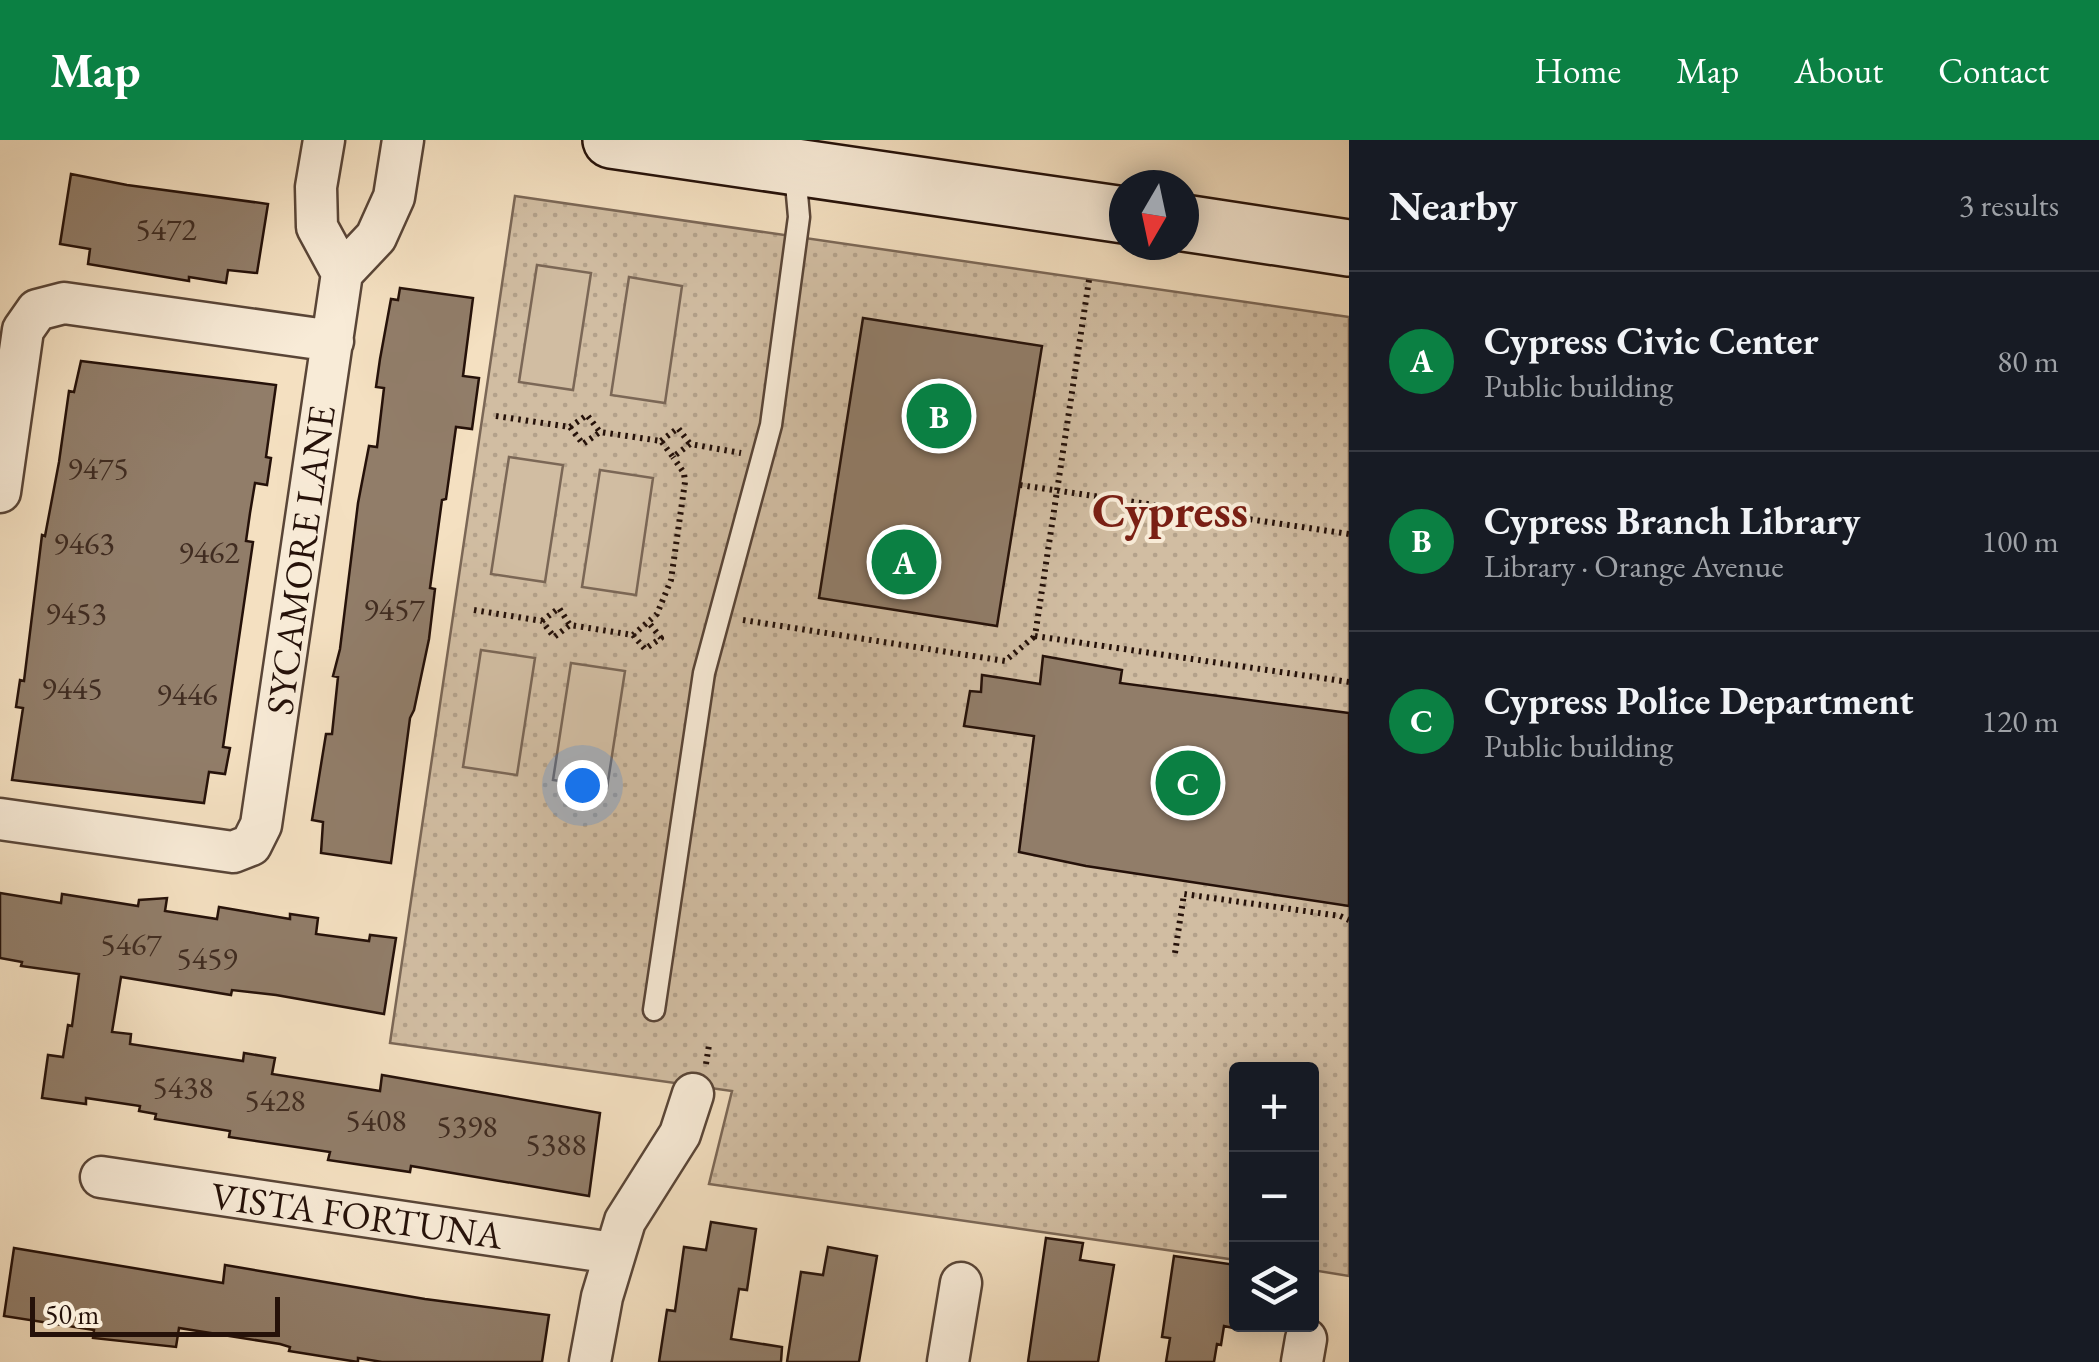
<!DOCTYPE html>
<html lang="en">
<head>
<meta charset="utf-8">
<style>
	:root { --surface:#171b24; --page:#20242c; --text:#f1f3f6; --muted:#9ea1a6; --line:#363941; --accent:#0b8043 }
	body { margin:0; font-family:"EB Garamond",serif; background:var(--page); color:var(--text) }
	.controls { position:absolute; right:30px; bottom:30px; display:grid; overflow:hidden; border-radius:10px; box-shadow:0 5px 25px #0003 }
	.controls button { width:90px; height:90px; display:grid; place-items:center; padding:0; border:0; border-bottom:2px solid var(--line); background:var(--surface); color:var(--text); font:50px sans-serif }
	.compass { position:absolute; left:1109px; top:30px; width:90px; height:90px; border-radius:50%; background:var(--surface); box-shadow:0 5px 25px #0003; rotate:189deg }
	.scale { position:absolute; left:30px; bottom:25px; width:250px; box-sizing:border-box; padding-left:10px; border:5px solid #251109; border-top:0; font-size:28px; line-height:35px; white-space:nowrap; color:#251109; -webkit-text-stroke:8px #f8ebd7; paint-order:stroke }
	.you { position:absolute; left:582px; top:645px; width:35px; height:35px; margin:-25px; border:8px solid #fff; border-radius:50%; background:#1a73e8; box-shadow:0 0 0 15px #1a73e833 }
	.badge { display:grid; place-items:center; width:65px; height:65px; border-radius:50%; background:var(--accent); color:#fff; font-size:32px; font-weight:700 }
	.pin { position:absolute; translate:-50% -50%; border:5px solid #fff; box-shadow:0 2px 10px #0006 }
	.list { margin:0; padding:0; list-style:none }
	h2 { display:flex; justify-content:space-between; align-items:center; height:130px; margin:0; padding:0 40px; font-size:42px }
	h2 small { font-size:32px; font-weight:400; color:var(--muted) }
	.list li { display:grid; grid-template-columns:65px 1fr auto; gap:30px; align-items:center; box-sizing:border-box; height:180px; padding:0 40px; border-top:2px solid var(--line) }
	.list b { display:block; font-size:38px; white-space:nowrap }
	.list p { margin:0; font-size:32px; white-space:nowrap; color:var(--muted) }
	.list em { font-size:32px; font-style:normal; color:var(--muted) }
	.icon { flex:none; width:55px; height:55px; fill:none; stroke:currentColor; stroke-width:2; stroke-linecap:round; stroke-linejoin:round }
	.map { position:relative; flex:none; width:1349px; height:1222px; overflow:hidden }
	header { display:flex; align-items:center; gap:60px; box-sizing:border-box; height:140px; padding:0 50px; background:var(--accent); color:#fff }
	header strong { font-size:48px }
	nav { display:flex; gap:55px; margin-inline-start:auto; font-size:35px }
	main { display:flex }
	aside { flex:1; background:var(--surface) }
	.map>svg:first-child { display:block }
</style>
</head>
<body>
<header>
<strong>Map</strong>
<nav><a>Home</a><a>Map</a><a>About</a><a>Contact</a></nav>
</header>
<main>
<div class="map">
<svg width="1349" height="1222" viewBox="0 0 1349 1222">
	<defs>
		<pattern id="green-dots" width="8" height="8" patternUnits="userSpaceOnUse" patternTransform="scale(2.5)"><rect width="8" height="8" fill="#d1bda2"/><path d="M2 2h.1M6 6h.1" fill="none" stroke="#b3a18a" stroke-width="1.8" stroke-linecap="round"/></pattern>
	</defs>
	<rect width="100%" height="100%" fill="#f4e0c1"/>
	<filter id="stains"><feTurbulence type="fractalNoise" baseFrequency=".002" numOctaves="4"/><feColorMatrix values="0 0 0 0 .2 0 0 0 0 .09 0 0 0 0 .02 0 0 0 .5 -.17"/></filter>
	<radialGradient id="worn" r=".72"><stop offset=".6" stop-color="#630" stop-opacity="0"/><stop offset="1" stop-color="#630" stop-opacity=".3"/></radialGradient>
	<path fill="url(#green-dots)" stroke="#7b6756" stroke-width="2.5" d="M515,56L1349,177V1136L1312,1130V929H1236V1120L709,1044L732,951L390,903Z"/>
	<path fill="#d1bda2" stroke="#7b6756" stroke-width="2.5" d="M537,125L591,133L573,250L519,242Z
		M629,137L682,146L665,263L611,255Z
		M509,317L563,325L545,442L491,434Z
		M600,330L653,338L636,455L582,447Z
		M481,510L535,518L517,635L463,627Z
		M571,523L625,531L607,648L553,640Z"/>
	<path fill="#917d69" stroke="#251109" stroke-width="2.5" d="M71,34L127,45L268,64L257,133L228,130L226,143L189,137V141L88,124L90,109L60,104Z
		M400,148L473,158L463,236L479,238L472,289L456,287L446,359L442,360L430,448L435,449L429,499L414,570L410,578L391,723L321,713L323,682L312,680L326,594H332L338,537L333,536L340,509L358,363L369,306L377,307L384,248L376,247L380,219L391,159L398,160Z
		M863,178L1042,206L997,486L819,458Z
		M81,221L276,245L266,317L271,318L267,345L255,343L250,373L246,401L253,402L223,607L230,608L225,634L209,632L204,663L12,640L23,568L16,567L20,540L24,541L42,395L45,396L59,322L69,251L74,252Z
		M1043,516L1122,530L1120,543L1349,573V766L1086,726L1019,712L1034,596L964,586L970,551L981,552L982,535L1040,544Z
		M0,753L61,763L62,754L138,766L139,760L167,758L165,771L217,779L219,767L290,779V774L318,778L316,794L369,801L370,795L396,798L384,874L276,855L232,850L231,855L121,837L112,892L131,894L130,904L243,921L244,913L275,918L272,934L380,951L382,935L600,973L589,1056L411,1026L410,1032L328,1020L330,1012L229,997L230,991L155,979L156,974L139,971L140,966L86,958V964L42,958L48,915L63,917L68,885L72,886L79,834L21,826L22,822L0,818Z
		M711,1082L756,1089L747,1150L739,1149L731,1199L782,1207L781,1222H659L667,1170L675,1171L684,1107L706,1110Z
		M1046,1098L1083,1103L1080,1120L1114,1125L1098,1222H1028Z
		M828,1107L877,1116L859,1222H787L801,1132L823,1135Z
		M14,1108L223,1143L225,1125L425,1159L549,1175L542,1222H382L358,1218V1222L289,1211L290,1207L280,1204L179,1188L176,1207L93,1198L94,1190L4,1176Z
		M1174,1116L1236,1125L1233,1188L1224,1186L1221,1205L1217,1204L1214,1222H1166L1170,1198L1162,1197Z"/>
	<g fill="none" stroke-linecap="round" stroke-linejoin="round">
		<g stroke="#594537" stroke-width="25">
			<path id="lane" d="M654,870L704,533L771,285L799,77L795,32"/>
		</g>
		<g stroke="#594537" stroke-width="45">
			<path id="street" d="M324,0L316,47L317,87L342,133
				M0,352L23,190L37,170L64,163L333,201
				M0,679L233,712L251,705L261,685L342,133L376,97L394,57L403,0
				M101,1037L613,1113
				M590,1222L602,1157L625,1081L680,994L693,954
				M948,1222L961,1143
				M1302,1222L1306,1199"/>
		</g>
		<g stroke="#251109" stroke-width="60">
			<path id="secondary" d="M611,0L1124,75
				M1184,83L1349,108"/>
		</g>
		<path stroke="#251109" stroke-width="6" stroke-dasharray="2.5 5" stroke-linecap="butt" d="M1089,140L1035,496L1349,542
			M496,276L570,287L583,304L600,292L661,301L673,317L690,304L741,313
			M570,287L587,275L600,292
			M661,301L678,288L690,304
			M1020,345L1349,394
			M474,470L542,481L554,497L570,485L633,495L657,474L671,440L685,342L684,333L673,317
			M743,480L1005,521L1035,496
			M542,481L559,468L570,485
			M633,495L645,509L661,498L649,483
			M1175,813L1184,754L1340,776L1349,780
			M706,924L709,905"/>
		<use href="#lane" stroke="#f8ebd7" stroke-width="20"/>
		<use href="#street" stroke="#f8ebd7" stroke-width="40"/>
		<use href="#secondary" stroke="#f8ebd7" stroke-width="55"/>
	</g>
	<g text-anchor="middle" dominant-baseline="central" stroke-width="8" stroke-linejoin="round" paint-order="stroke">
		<g font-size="32" fill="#402c21">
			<text x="166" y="89">5472</text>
			<text x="98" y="328">9475</text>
			<text x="84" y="403">9463</text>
			<text x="209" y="412">9462</text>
			<text x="394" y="469">9457</text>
			<text x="76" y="473">9453</text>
			<text x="72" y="548">9445</text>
			<text x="187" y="554">9446</text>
			<text x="131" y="804">5467</text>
			<text x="207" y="818">5459</text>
			<text x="183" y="947">5438</text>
			<text x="275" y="960">5428</text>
			<text x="376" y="980">5408</text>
			<text x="467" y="986">5398</text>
			<text x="556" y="1004">5388</text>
		</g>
		<g font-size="38" fill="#251109" stroke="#f8ebd7">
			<text transform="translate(300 420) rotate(-82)">SYCAMORE LANE</text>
			<text transform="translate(357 1075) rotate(8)">VISTA FORTUNA</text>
		</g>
		<g font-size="48" font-weight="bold" fill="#7a1f14" stroke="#f8ebd7">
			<text x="1170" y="370">Cypress</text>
		</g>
	</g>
	<rect width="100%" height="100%" filter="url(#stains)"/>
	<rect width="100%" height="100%" fill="url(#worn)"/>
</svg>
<div class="controls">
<button>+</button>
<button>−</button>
<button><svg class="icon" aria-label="layers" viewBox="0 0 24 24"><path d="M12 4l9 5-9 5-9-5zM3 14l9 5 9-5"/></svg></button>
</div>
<svg class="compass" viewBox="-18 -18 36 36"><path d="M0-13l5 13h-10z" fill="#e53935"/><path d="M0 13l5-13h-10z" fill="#9ea1a6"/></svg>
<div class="scale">50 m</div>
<div class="you"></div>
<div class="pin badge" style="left:904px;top:422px">A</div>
<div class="pin badge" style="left:939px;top:276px">B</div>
<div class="pin badge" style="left:1188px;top:643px">C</div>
</div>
<aside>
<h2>Nearby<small>3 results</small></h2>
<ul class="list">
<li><span class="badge">A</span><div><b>Cypress Civic Center</b><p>Public building</p></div><em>80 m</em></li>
<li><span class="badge">B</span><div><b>Cypress Branch Library</b><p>Library · Orange Avenue</p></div><em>100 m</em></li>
<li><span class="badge">C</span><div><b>Cypress Police Department</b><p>Public building</p></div><em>120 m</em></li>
</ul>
</aside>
</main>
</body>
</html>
